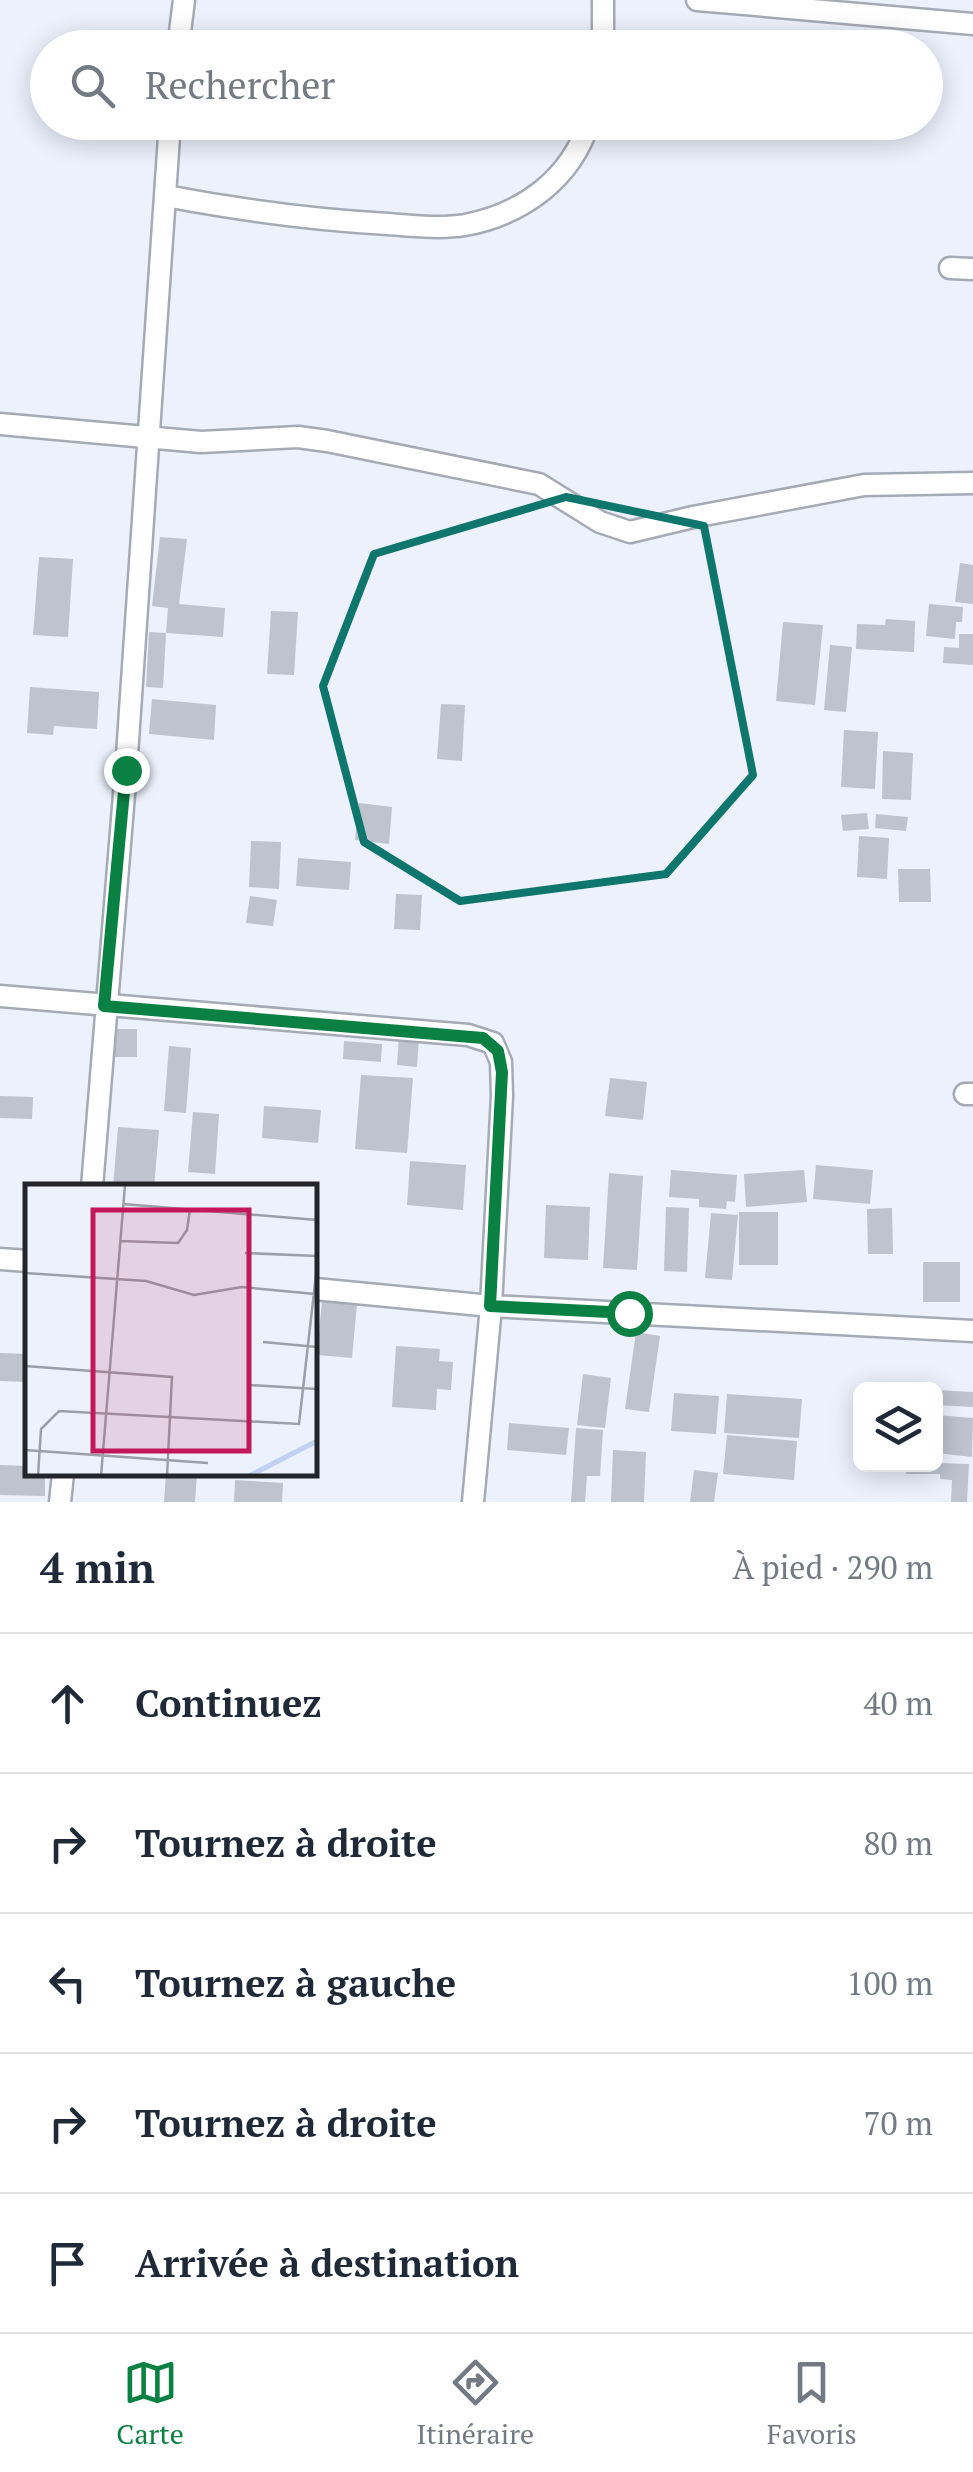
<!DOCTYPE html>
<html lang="fr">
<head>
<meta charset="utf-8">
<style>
	:root { --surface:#fff; --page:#f6f6f7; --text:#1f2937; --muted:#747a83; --line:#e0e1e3; --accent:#0b8043 }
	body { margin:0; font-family:"PT Serif",serif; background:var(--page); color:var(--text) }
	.controls { position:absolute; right:30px; bottom:30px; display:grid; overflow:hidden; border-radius:15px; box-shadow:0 5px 25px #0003 }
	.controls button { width:90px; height:90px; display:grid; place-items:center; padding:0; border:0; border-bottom:2px solid var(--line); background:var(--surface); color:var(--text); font:50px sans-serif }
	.stop { position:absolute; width:30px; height:30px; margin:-22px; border:8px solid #0b8043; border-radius:50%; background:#fff }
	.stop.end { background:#0b8043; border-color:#fff; box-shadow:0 2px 10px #0008 }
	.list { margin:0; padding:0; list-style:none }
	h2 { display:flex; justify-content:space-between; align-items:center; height:130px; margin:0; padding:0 40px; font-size:42px }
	h2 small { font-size:32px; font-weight:400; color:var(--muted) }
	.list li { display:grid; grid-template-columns:65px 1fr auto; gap:30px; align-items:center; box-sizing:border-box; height:140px; padding:0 40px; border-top:2px solid var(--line) }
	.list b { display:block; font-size:38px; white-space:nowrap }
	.list em { font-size:32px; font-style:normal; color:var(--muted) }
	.icon { flex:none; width:55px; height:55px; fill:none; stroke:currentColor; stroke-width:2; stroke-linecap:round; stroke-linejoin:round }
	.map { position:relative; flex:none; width:973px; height:1502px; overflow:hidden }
	.search { position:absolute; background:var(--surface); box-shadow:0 5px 25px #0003; left:30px; right:30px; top:30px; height:110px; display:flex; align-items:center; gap:25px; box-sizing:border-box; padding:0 35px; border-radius:55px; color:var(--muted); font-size:38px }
	.sheet { height:830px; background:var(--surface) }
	nav { display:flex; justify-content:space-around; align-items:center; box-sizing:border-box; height:140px; border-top:2px solid var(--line); background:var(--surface); font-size:28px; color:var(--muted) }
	nav a { display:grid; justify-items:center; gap:5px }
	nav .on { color:var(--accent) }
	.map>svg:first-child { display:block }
</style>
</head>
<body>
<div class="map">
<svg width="973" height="1502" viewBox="0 0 973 1502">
	<rect width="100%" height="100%" fill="#ecf1fc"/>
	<path fill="#bec3ce" d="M160,537L187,539L179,604L225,608L223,637L166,633L168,608L152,606Z
		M39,557L73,559L68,637L33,635Z
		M960,563L973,565V604L955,602Z
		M929,604L963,607L962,622H956L955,639L926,636Z
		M271,611L298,612L294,675L267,674Z
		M886,619L915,621L914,652L856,649L857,624L885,625Z
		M783,622L823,625L815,705L776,701Z
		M149,632L166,633L163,688L146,687Z
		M959,634H973V665L943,663L944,647L959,648Z
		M830,645L852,647L846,712L824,710Z
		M30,687L99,692L97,729L54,726L53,735L27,733Z
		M152,699L216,705L214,740L149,734Z
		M441,704L465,705L462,761L437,759Z
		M844,730L878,732L875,789L841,787Z
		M883,751L913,753L911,800L882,799Z
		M359,803L392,807L389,844L355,840Z
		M867,813L869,829L843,831L841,815Z
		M876,814L908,817L906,831L875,828Z
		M859,836L889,838L887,879L857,877Z
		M251,841L281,842L279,889L249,887Z
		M298,858L351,862L349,890L296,886Z
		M898,869H930L931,902H899Z
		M396,894L422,895L420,930L394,929Z
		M250,896L277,900L273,926L246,923Z
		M115,1029H137V1057H115Z
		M399,1036L419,1038L417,1067L397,1065Z
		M344,1041L382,1044L381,1062L343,1059Z
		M169,1046L191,1048L186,1113L164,1111Z
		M361,1075L413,1078L407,1153L355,1149Z
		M610,1078L647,1082L643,1120L605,1116Z
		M0,1096L33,1097L32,1119L0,1118Z
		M264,1106L321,1110L318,1143L262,1138Z
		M193,1112L219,1114L215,1174L188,1172Z
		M118,1127L159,1130L154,1187H113Z
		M410,1161L466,1165L463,1210L407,1205Z
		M816,1165L873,1170L870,1204L813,1199Z
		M671,1170L737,1175L735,1202L727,1201L726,1209L699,1207V1199L669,1197Z
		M804,1170L807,1202L746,1207L744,1174Z
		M609,1173L643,1176L637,1270L603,1268Z
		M546,1205L590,1207L588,1260L544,1258Z
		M666,1207L689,1208L687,1272L664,1271Z
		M892,1208L893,1254H868L867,1209Z
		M739,1212H778V1265H739Z
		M711,1213L738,1215L732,1280L705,1278Z
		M923,1262H960V1302H923Z
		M322,1300L357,1304L352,1358L317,1355Z
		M636,1332L660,1336L649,1412L625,1409Z
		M396,1346L440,1349L439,1361L453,1362L451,1390L437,1389L436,1410L392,1407Z
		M0,1353L28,1354V1382L0,1381Z
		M583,1374L611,1378L605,1428L577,1425Z
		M936,1390L973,1392V1407L936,1405Z
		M674,1393L719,1396L716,1434L671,1431Z
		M727,1394L802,1399L799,1438L724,1433Z
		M936,1415L973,1418L972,1457L936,1453Z
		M509,1423L569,1428L566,1455L507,1450Z
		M576,1428L603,1430L600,1476H587L585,1502H571Z
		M727,1435L797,1441L794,1480L723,1474Z
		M613,1450L646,1452L644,1502H611Z
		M936,1458H940V1463L969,1464L967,1502H951L952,1480L940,1479V1474H906V1464H936Z
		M0,1465L28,1466V1474H45V1496L0,1495Z
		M694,1470L718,1473L714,1502H690Z
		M166,1474H197L195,1502H164Z
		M235,1480L283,1483L282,1502H234Z"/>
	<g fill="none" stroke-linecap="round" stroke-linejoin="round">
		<g stroke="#a5aab5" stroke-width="25">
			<path id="minor" d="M603,0V48
				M697,0L973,24
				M178,48L184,0
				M166,196C240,210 313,220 388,224C413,226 441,229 465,225C523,214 571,179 589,122
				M950,268L973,269
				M0,424L201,442L298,437L327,441L539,484L600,522L630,532L693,517L864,485L973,483
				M0,996L468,1035L493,1043L501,1062L502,1096L491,1306L473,1502
				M965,1094H973
				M92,1187L126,770L170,122
				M0,1259L28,1261
				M315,1289L491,1306L973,1331
				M60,1502L63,1474"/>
		</g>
		<use href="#minor" stroke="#fff" stroke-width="20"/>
	</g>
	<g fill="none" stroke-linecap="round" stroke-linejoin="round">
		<path stroke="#0b8043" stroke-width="12" d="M126,770L104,1006L483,1038L498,1051L502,1072L490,1306L629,1313"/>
	</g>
	<path fill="none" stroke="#0f766e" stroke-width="8" stroke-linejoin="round" d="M566,497L704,526L753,775L666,874L460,901L364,842L323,686L374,554Z"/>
	<g transform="translate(25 1184)">
		<rect width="292" height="292" fill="#ecf1fc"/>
		<path fill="none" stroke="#c1d1f2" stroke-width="5" d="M224,292L292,257"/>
		<path fill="none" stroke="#9b9fa8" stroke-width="2.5" d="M98,20L292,36M95,57L153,59L162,46L165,25M220,69L292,72M0,89L121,97L169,111L217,103L290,110M238,158L292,163M0,182L147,193L142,292M223,201L292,205M0,266L183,279M13,292L16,245L34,227L274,240L292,82M76,292L100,1"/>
		<path fill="#c2185b" fill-opacity="0.15" stroke="#c2185b" stroke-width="5" d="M68,26H224V267H68Z"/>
		<rect width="292" height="292" fill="none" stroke="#222429" stroke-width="5"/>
	</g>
</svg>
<div class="controls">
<button><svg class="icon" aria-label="layers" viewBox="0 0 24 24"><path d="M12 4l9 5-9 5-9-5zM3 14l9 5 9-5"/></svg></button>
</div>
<div class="stop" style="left:629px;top:1313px"></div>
<div class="stop end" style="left:126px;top:770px"></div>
<div class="search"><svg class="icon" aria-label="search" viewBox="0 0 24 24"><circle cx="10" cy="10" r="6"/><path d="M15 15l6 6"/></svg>Rechercher</div>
</div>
<section class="sheet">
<h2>4 min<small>À pied · 290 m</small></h2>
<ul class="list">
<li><svg class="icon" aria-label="ahead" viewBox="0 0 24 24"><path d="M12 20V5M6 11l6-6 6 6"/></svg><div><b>Continuez</b></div><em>40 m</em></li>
<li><svg class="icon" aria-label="right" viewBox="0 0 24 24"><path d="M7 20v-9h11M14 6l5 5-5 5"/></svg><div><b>Tournez à droite</b></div><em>80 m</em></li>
<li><svg class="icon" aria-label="left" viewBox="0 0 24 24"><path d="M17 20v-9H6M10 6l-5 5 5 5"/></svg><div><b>Tournez à gauche</b></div><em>100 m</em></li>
<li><svg class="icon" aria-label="right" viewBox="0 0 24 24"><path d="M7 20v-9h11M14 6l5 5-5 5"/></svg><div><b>Tournez à droite</b></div><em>70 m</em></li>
<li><svg class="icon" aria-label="arrive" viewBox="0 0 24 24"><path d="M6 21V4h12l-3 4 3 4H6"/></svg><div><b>Arrivée à destination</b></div></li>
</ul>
</section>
<nav>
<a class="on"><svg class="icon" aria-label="map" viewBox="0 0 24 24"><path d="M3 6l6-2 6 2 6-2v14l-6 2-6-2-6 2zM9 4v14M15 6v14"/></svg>Carte</a>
<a><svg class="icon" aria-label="directions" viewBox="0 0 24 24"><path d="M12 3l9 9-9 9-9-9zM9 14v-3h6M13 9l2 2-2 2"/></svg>Itinéraire</a>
<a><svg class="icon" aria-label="saved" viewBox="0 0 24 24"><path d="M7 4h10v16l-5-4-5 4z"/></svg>Favoris</a>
</nav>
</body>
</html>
